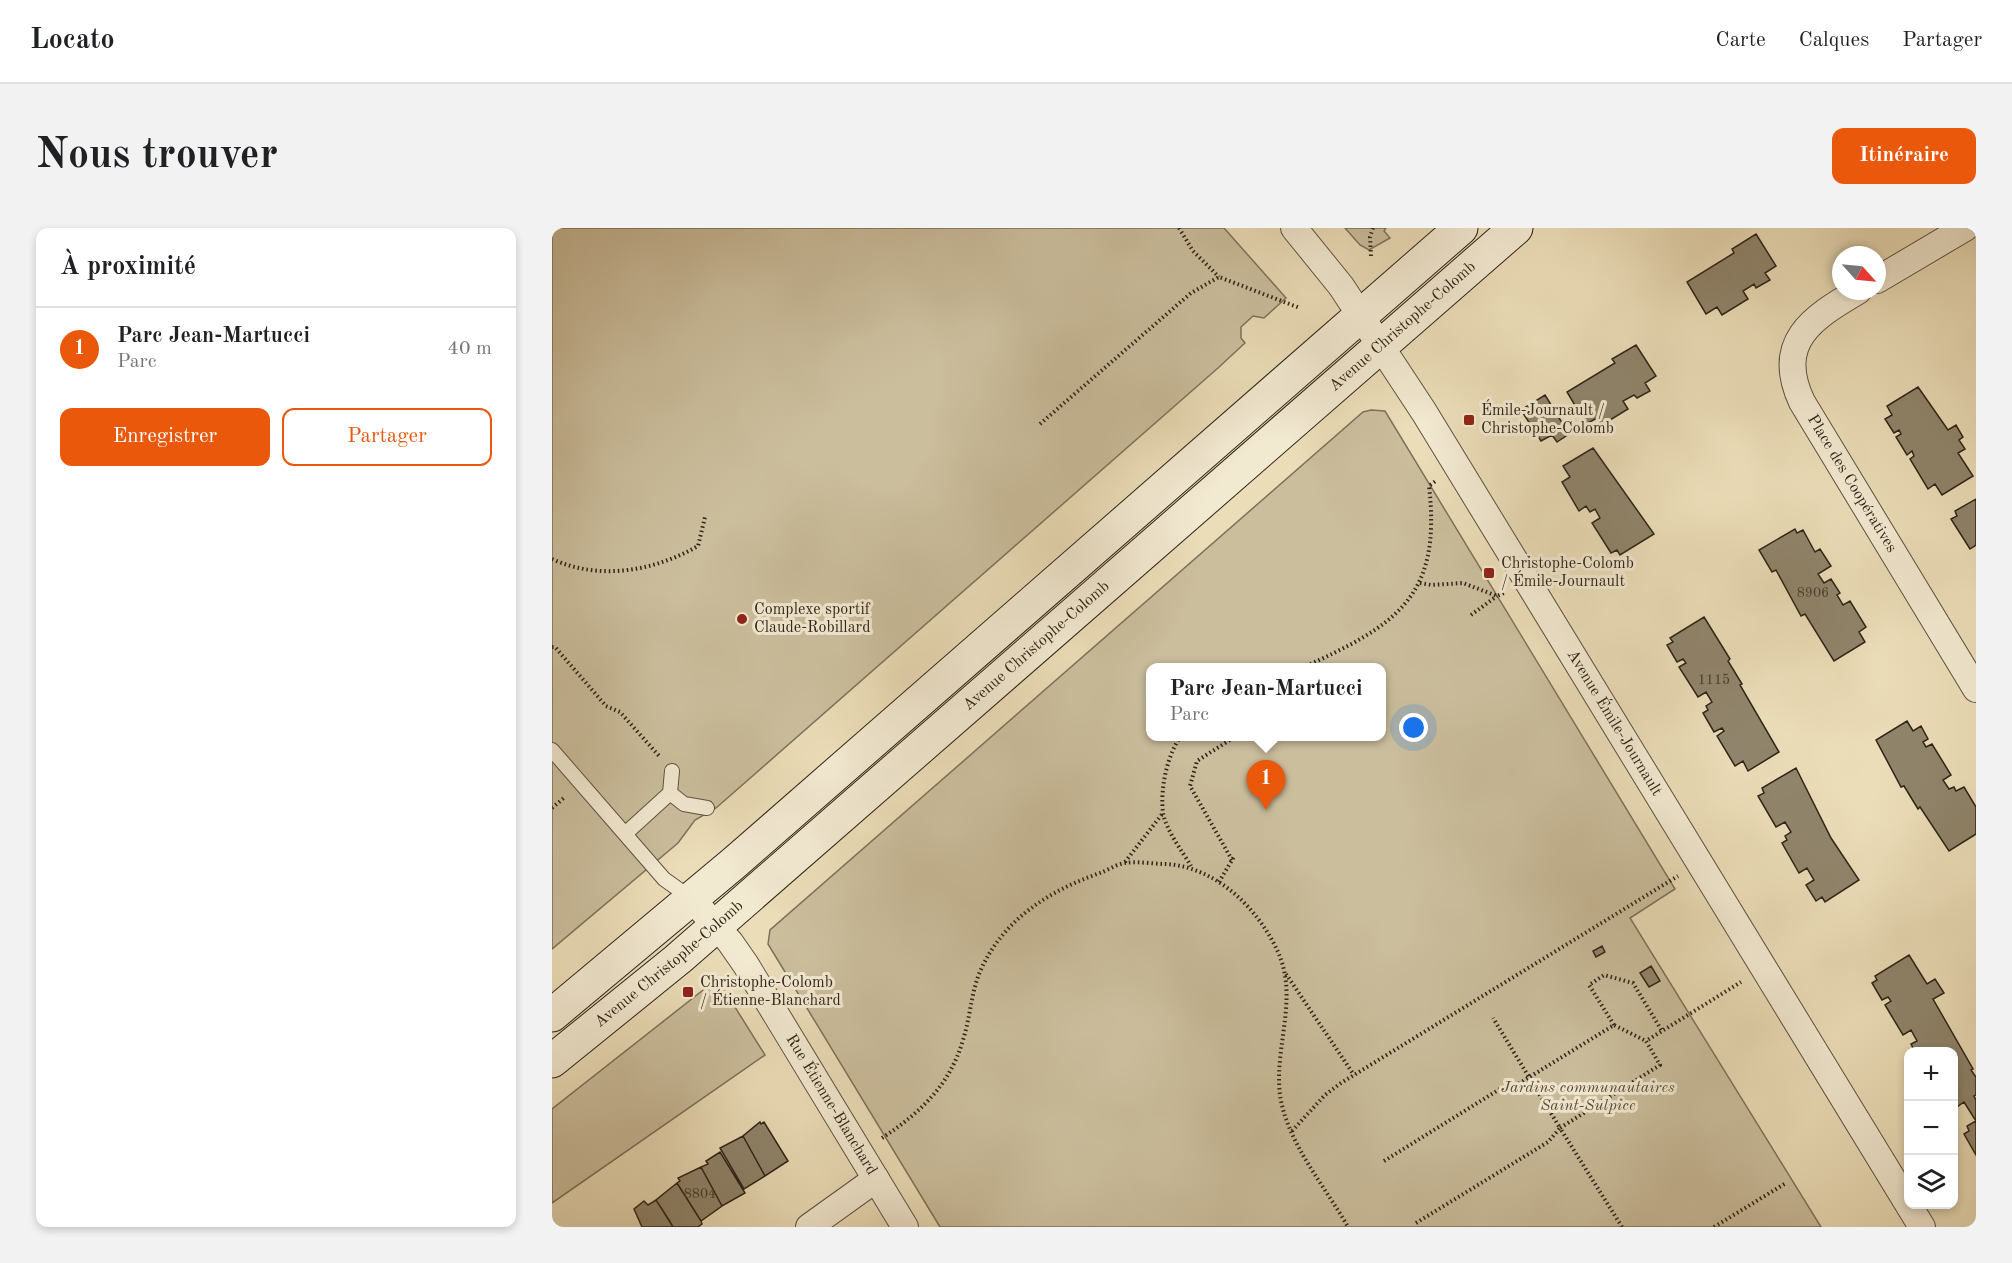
<!DOCTYPE html>
<html lang="fr">
<head>
<meta charset="utf-8">
<style>
	:root { --surface:#fff; --page:#f2f2f2; --text:#202124; --muted:#757577; --line:#e0e0e0; --accent:#ea580c }
	body { margin:0; font-family:"Old Standard TT",serif; background:var(--page); color:var(--text) }
	.controls { position:absolute; right:18px; bottom:18px; display:grid; overflow:hidden; border-radius:12px; box-shadow:0 3px 9px #0003 }
	.controls button { width:54px; height:54px; display:grid; place-items:center; padding:0; border:0; border-bottom:2px solid var(--line); background:var(--surface); color:var(--text); font:30px sans-serif }
	.compass { position:absolute; left:1280px; top:18px; width:54px; height:54px; border-radius:50%; background:var(--surface); box-shadow:0 3px 9px #0003; rotate:117deg }
	.you { position:absolute; left:862px; top:500px; width:21px; height:21px; margin:-15px; border:4px solid #fff; border-radius:50%; background:#1a73e8; box-shadow:0 0 0 9px #1a73e833 }
	.badge { display:grid; place-items:center; width:39px; height:39px; border-radius:50%; background:var(--accent); color:#fff; font-size:20px; font-weight:700 }
	.pin { position:absolute; translate:-50% -50px; filter:drop-shadow(0 2px 3px #0008) }
	.pin::after { content:''; position:absolute; top:32px; width:21px; height:18px; background:inherit; clip-path:polygon(0 0,100% 0,50% 100%) }
	.popup { position:absolute; left:594px; top:435px; width:240px; height:78px; box-sizing:border-box; display:grid; place-content:center; border-radius:12px; background:var(--surface); filter:drop-shadow(0 2px 4px #0005); font-size:20px; white-space:nowrap; color:var(--muted) }
	.popup b { font-size:22px; color:var(--text) }
	.popup::after { content:''; position:absolute; left:50%; top:100%; margin-left:-12px; border:12px solid transparent; border-top-color:var(--surface) }
	.list { margin:0; padding:0; list-style:none }
	h2 { display:flex; justify-content:space-between; align-items:center; height:78px; margin:0; padding:0 24px; font-size:26px }
	h2 small { font-size:20px; font-weight:400; color:var(--muted) }
	.list li { display:grid; grid-template-columns:39px 1fr auto; gap:18px; align-items:center; box-sizing:border-box; height:84px; padding:0 24px; border-top:2px solid var(--line) }
	.list b { display:block; font-size:22px; white-space:nowrap }
	.list p { margin:0; font-size:20px; white-space:nowrap; color:var(--muted) }
	.list em { font-size:20px; font-style:normal; color:var(--muted) }
	.actions { display:flex; gap:12px; padding:18px 24px }
	.actions a { flex:1; padding:14px 0; border:2px solid var(--accent); border-radius:12px; text-align:center; font-size:21px; color:var(--accent) }
	.actions .main { background:var(--accent); color:#fff }
	.icon { flex:none; width:33px; height:33px; fill:none; stroke:currentColor; stroke-width:2; stroke-linecap:round; stroke-linejoin:round }
	.map { position:relative; flex:none; width:1424px; height:999px; overflow:hidden; border-radius:12px }
	header { display:flex; align-items:center; gap:36px; box-sizing:border-box; height:84px; padding:0 30px; background:var(--surface); border-bottom:2px solid var(--line) }
	header strong { font-size:28px }
	nav { display:flex; gap:33px; margin-inline-start:auto; font-size:21px }
	.intro { display:flex; align-items:center; justify-content:space-between; box-sizing:border-box; height:144px; padding:0 36px }
	h1 { margin:0; font-size:42px }
	.button { padding:15px 27px; border-radius:12px; background:var(--accent); color:#fff; font-size:21px; font-weight:700 }
	main { display:flex; gap:36px; padding:0 36px }
	aside { flex:1; background:var(--surface); border-radius:12px; box-shadow:0 3px 9px #0003 }
	.map>svg:first-child { display:block }
</style>
</head>
<body>
<header>
<strong>Locato</strong>
<nav><a>Carte</a><a>Calques</a><a>Partager</a></nav>
</header>
<div class="intro"><h1>Nous trouver</h1><a class="button">Itinéraire</a></div>
<main>
<aside>
<h2>À proximité<small></small></h2>
<ul class="list">
<li><span class="badge">1</span><div><b>Parc Jean-Martucci</b><p>Parc</p></div><em>40 m</em></li>
</ul>
<div class="actions"><a class="main">Enregistrer</a><a>Partager</a></div>
</aside>
<div class="map">
<svg width="1424" height="999" viewBox="0 0 1424 999">
	<rect width="100%" height="100%" fill="#ebddb8"/>
	<filter id="stains"><feTurbulence type="fractalNoise" baseFrequency=".00333" numOctaves="4"/><feColorMatrix values="0 0 0 0 .2 0 0 0 0 .09 0 0 0 0 .02 0 0 0 .5 -.17"/></filter>
	<radialGradient id="worn" r=".72"><stop offset=".6" stop-color="#630" stop-opacity="0"/><stop offset="1" stop-color="#630" stop-opacity=".3"/></radialGradient>
	<path fill="#cbbe9d" stroke="#7c725b" stroke-width="1.5" fill-rule="evenodd" d="M0,0H672L734,70L712,90L701,88L689,99V110L693,115L666,140L164,580L143,592L126,615L0,721Z
		M793,0H834L832,3L838,10L817,22L808,17Z
		M819,182L833,183L1123,661L1078,690L1269,999H388L216,716L218,702L811,184ZM598,440H830V508H598Z
		M160,755L171,760L213,827L0,975V881Z"/>
	<path fill="#90856c" stroke="#2e2519" stroke-width="1.5" d="M1204,6L1224,38L1213,45L1218,52L1204,60L1202,56L1191,63L1196,71L1170,87L1165,79L1154,86L1135,54L1182,25L1180,21Z
		M1084,117L1104,148L1093,155L1098,163L1085,170L1082,167L1071,173L1076,181L1050,197L1045,190L1034,196L1015,164L1063,135L1060,131Z
		M1366,159L1396,202L1404,197L1411,209L1407,212L1413,221L1406,225L1421,248L1390,267L1383,256L1376,261L1358,231L1362,228L1360,223L1355,227L1344,209L1349,206L1347,202L1342,205L1333,191L1340,187L1335,178Z
		M993,167L1017,206L1005,214L1000,207L989,213L969,182Z
		M1041,220L1102,306L1068,327L1065,322L1059,325L1040,295L1048,290L1043,281L1038,284L1034,278L1027,283L1010,254L1018,249L1011,238Z
		M1424,271V317L1418,321L1399,291L1405,288L1403,283Z
		M1243,301L1245,305L1251,302L1263,324L1268,321L1279,338L1266,346L1272,355L1279,351L1288,365L1285,367L1291,377L1298,373L1314,399L1307,404L1313,414L1282,433L1253,386L1249,388L1224,342L1220,344L1207,322Z
		M1152,389L1178,431L1176,433L1190,456L1188,457L1227,524L1196,543L1191,533L1183,538L1165,508L1172,503L1170,500L1162,504L1151,485L1156,482L1154,478L1160,474L1154,464L1146,469L1127,439L1134,435L1131,431L1125,434L1115,417L1121,414L1118,410Z
		M1355,493L1361,503L1369,498L1376,511L1371,514L1374,519L1380,516L1399,547L1391,552L1397,561L1402,559L1404,563L1412,559L1424,579V606L1397,623L1368,579L1366,581L1352,558L1349,559L1324,512Z
		M1244,540L1279,610L1307,652L1273,674L1270,669L1264,673L1254,657L1262,652L1255,640L1247,645L1230,615L1235,612L1233,608L1239,604L1233,594L1224,599L1206,568L1212,565L1210,560Z
		M1050,718L1053,724L1044,729L1041,723Z
		M1357,727L1375,756L1383,751L1392,765L1381,771L1421,841L1419,842L1424,849V867L1422,868L1424,872V927L1412,906L1417,903L1415,898L1424,893L1412,874L1402,881V824L1356,825L1361,820L1359,816L1365,813L1359,802L1351,807L1333,777L1339,773L1336,769L1330,772L1320,755L1325,752L1323,748Z
		M1099,738L1108,753L1097,759L1088,745Z
		M208,894L209,896L212,894L236,933L213,948L191,908Z
		M191,908L213,948L192,961L168,920Z
		M168,924L193,965L170,978L149,939L156,936L154,933Z
		M149,939L170,978L149,993L125,955L128,953L126,950Z
		M125,955L149,993L150,996L146,999H121L104,972Z
		M104,972L117,992L121,999H90L82,981L92,973L96,977Z"/>
	<g fill="none" stroke-linecap="round" stroke-linejoin="round">
		<g stroke="#5d5341" stroke-width="16">
			<path id="service" d="M0,522L112,651L140,671
				M118,565L132,576L155,580
				M73,606L118,565L120,543"/>
		</g>
		<g stroke="#5d5341" stroke-width="28">
			<g id="minor">
				<path id="s1" d="M742,0L789,58L872,184L1370,999"/>
				<path d="M1325,52L1413,0"/>
				<path id="s2" d="M1306,63C1260,90 1222,114 1250,174L1424,461"/>
				<path id="s3" d="M140,671L178,714L194,737L353,999"/>
				<path d="M257,999L324,951"/>
			</g>
		</g>
		<g stroke="#2e2519" stroke-width="35">
			<g id="secondary">
				<path d="M0,787L182,635L909,0"/>
				<path id="s4" d="M0,833L126,731L964,0"/>
			</g>
		</g>
		<path stroke="#2e2519" stroke-width="4" stroke-dasharray="1.5 3" stroke-linecap="butt" d="M627,0L641,23L667,49
			M819,28L818,9L821,0
			M488,196L639,65L667,49L748,80
			M0,331C48,353 102,343 146,318L153,289
			M868,355L879,357L911,355L945,368L952,365
			M919,387L945,368
			M0,419H3L54,478L68,484L108,529
			M750,440C844,397 890,370 877,258L885,252
			M629,508C615,527 608,561 611,585C614,602 630,623 639,638
			M0,580L13,569
			M680,632L638,558L645,533L684,508
			M573,634L611,585
			M667,654L683,627
			M734,746L802,847
			M1062,797L1037,757L1052,747L1081,755L1110,803
			M740,903L773,867L789,855L1126,648
			M330,910C368,885 398,857 411,812C418,790 419,767 427,746C449,693 496,663 548,645C556,642 565,636 573,635C586,633 601,636 614,636C664,639 706,680 726,724C747,771 722,818 728,867C735,915 773,958 796,999
			M832,933L956,856L963,858L1062,797L1094,813
			M864,995L996,914L1008,900L941,790
			M1070,999L1008,900L1108,837L1094,813L1189,754
			M1162,999L1234,955"/>
		<use href="#service" stroke="#f2e9d1" stroke-width="14"/>
		<use href="#minor" stroke="#f2e9d1" stroke-width="26"/>
		<use href="#secondary" stroke="#f2e9d1" stroke-width="33"/>
	</g>
	<g fill="#8f2418" stroke="#f2e9d1" stroke-width="2">
		<rect x="911" y="186" width="12" height="12" rx="3"/>
		<rect x="931" y="339" width="12" height="12" rx="3"/>
		<circle cx="190" cy="391" r="6"/>
		<rect x="130" y="758" width="12" height="12" rx="3"/>
	</g>
	<g text-anchor="middle" dominant-baseline="central" stroke-width="6" stroke-linejoin="round" paint-order="stroke">
		<g font-size="14" fill="#463d2e">
			<text x="1261" y="365">8906</text>
			<text x="1162" y="452">1115</text>
			<text x="148" y="966">8804</text>
		</g>
		<g font-size="16" fill="#2e2519" stroke="#f2e9d1">
			<text stroke="none"><textPath href="#s4" startOffset="1124">Avenue Christophe-Colomb</textPath></text>
			<text stroke="none"><textPath href="#s2" startOffset="238">Place des Coopératives</textPath></text>
			<text stroke="none"><textPath href="#s4" startOffset="638">Avenue Christophe-Colomb</textPath></text>
			<text stroke="none"><textPath href="#s1" startOffset="590">Avenue Émile-Journault</textPath></text>
			<text stroke="none"><textPath href="#s4" startOffset="152">Avenue Christophe-Colomb</textPath></text>
			<text stroke="none"><textPath href="#s3" startOffset="249">Rue Étienne-Blanchard</textPath></text>
		</g>
		<g font-size="16" fill="#2e2519" stroke="#f2e9d1" text-anchor="start">
			<text x="929" y="183">Émile-Journault /<tspan x="929" dy="18">Christophe-Colomb</tspan></text>
			<text x="949" y="336">Christophe-Colomb<tspan x="949" dy="18">/ Émile-Journault</tspan></text>
			<text x="202" y="382">Complexe sportif<tspan x="202" dy="18">Claude-Robillard</tspan></text>
			<text x="148" y="755">Christophe-Colomb<tspan x="148" dy="18">/ Étienne-Blanchard</tspan></text>
		</g>
		<g font-size="16" font-style="italic" fill="#554b3a" stroke="#f2e9d1">
			<text x="1036" y="860">Jardins communautaires<tspan x="1036" dy="18">Saint-Sulpice</tspan></text>
		</g>
	</g>
	<rect width="100%" height="100%" filter="url(#stains)"/>
	<rect width="100%" height="100%" fill="url(#worn)"/>
</svg>
<div class="controls">
<button>+</button>
<button>−</button>
<button><svg class="icon" aria-label="layers" viewBox="0 0 24 24"><path d="M12 4l9 5-9 5-9-5zM3 14l9 5 9-5"/></svg></button>
</div>
<svg class="compass" viewBox="-18 -18 36 36"><path d="M0-13l5 13h-10z" fill="#e53935"/><path d="M0 13l5-13h-10z" fill="#757577"/></svg>
<div class="you"></div>
<div class="pin badge" style="left:714px;top:582px">1</div>
<div class="popup"><b>Parc Jean-Martucci</b>Parc</div>
</div>
</main>
</body>
</html>
